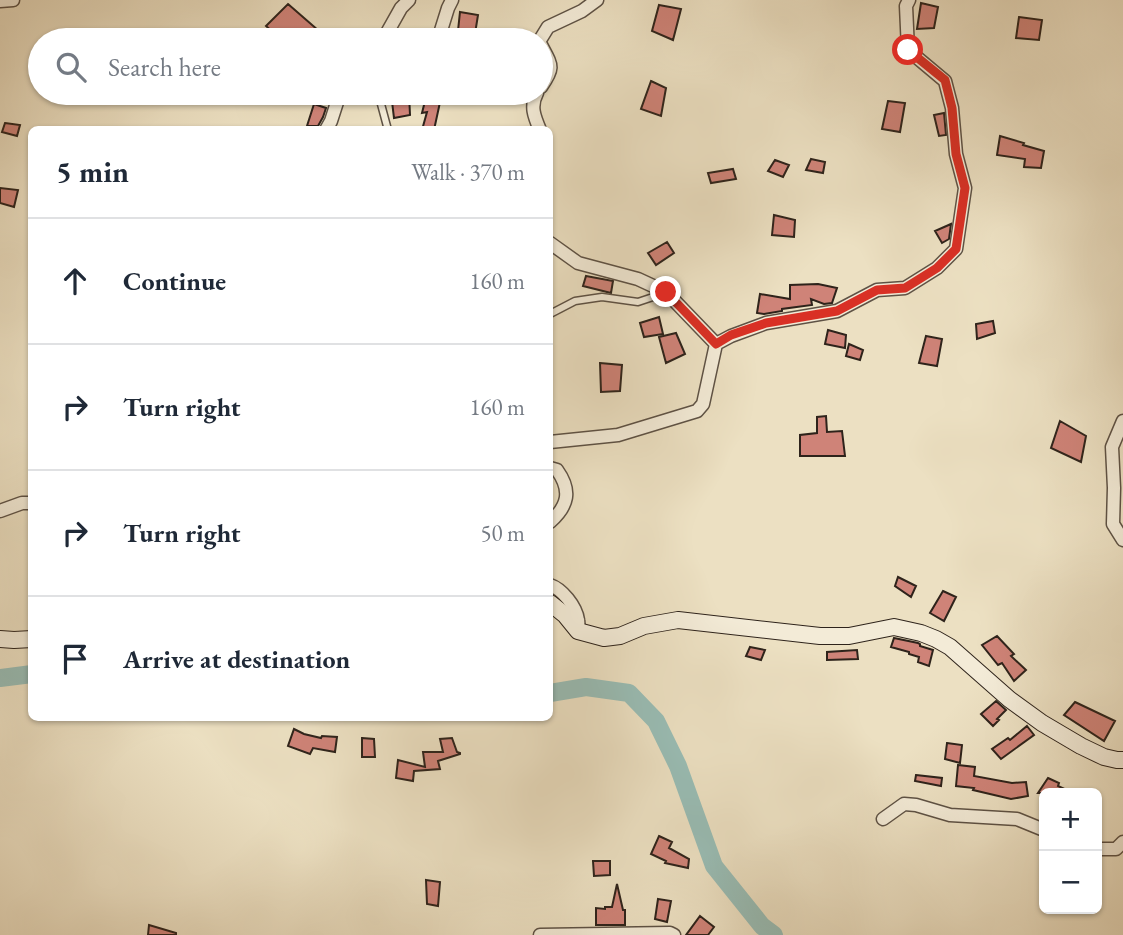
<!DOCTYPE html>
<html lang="en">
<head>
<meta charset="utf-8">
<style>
	:root { --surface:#fff; --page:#f2f2f3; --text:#1f2937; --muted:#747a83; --line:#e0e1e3 }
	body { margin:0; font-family:"EB Garamond",serif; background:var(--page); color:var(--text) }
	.controls { position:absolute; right:21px; bottom:21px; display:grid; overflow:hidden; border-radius:10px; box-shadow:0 2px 5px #0004 }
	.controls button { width:63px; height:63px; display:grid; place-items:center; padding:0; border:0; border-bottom:2px solid var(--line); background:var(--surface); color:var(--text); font:35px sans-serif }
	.stop { position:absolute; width:21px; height:21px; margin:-16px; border:5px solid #d93025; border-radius:50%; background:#fff }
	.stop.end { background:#d93025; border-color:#fff; box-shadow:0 2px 7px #0008 }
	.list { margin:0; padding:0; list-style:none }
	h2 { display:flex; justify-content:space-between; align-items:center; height:91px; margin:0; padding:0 28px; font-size:30px }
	h2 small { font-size:23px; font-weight:400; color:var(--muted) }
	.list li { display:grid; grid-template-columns:46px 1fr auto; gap:21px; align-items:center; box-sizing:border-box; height:126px; padding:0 28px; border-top:2px solid var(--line) }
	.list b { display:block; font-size:26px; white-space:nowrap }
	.list em { font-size:23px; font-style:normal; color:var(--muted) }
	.icon { flex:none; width:38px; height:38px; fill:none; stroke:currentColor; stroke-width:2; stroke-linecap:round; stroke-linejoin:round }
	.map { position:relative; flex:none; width:1123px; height:935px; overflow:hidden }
	.search { position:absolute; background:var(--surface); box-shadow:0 2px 5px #0004; left:28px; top:28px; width:525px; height:77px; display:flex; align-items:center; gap:18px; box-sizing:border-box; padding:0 24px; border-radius:38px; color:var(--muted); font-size:26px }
	.panel { position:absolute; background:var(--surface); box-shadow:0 2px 5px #0004; left:28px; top:126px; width:525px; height:595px; border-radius:10px }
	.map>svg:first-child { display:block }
</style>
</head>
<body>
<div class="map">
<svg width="1123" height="935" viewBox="0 0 1123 935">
	<rect width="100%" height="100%" fill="#ece0c2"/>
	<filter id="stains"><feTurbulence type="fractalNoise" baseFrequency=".00286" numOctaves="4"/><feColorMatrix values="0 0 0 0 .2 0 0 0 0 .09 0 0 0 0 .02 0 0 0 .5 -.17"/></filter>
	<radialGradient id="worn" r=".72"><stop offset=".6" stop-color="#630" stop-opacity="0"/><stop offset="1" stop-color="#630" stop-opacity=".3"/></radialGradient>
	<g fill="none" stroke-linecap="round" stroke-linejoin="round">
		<path stroke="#99bdb5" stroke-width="18" d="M0,678L32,674
			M550,693L586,687L629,693L656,721L678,766L714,866L762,926L774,935"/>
	</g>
	<path fill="#cf8378" stroke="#2e231b" stroke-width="2" d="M921,3L938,7L934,28L917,29Z
		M288,4L319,31L309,40H282L266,26Z
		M659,5L681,9L673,40L652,31Z
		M460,12L478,15L474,40H457Z
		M1019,17L1042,20L1039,40L1016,38Z
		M651,81L666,88L661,116L641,109Z
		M391,93H409L410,115L394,118Z
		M427,93H442L434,130H422L427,112L422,113Z
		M888,101L905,103L900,132L882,129Z
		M314,104L326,108L323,117L318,126H307Z
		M944,113L946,135L939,136L934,115Z
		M5,123L20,125L17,136L2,132Z
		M1000,136L1024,143L1023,145L1044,151L1041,168L1024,167L1025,159L997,155Z
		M811,159L825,162L823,173L806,170Z
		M775,160L789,165L783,177L768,171Z
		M733,169L736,179L711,183L708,173Z
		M0,188L18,190L14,207L0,203Z
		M774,215L795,220L794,237L772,235Z
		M951,224L949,239L942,243L935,231Z
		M667,242L674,253L656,265L648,253Z
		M586,276L613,281L611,293L583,286Z
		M818,284L837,288L832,303L824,304L811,299L812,305L782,309V311L764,314L757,313L760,294L790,299V285Z
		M659,317L663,334L644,337L640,323Z
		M993,321L995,333L977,339L976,324Z
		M828,330L846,335L845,348L825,344Z
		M676,333L685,354L666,363L659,337Z
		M926,336L942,339L937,366L919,363Z
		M849,344L863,350L860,360L846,356Z
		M600,363L622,365L620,391L601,392Z
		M826,416L827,432L842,431L845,456H800V435L817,433V417Z
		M1060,421L1086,436L1081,462L1051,448Z
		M898,577L916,586L911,597L895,586Z
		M943,591L956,597L944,621L930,613Z
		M997,636L1014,654L1011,656L1026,670L1014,681L1002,663L998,665L982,645Z
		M894,638L918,643L920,644V646L933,650L929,666L918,662L919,657L909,654V652L891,647Z
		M750,647L765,650L761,660L746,656Z
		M857,650L858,659L827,660V652Z
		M996,701L1006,710L997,719L999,720L993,726L981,714Z
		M1075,702L1115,721L1104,741L1064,715Z
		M1027,726L1034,735L1001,759L992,749L1008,738L1010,740Z
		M294,729L304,734L321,738L322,736L337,737L335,752L313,748L310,754L288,746Z
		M362,738L374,739L375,757H362Z
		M452,738L457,752L460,753V754L438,761L440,769L414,771L413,781L396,778L398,760L425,767L423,752H443L440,739Z
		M947,743L962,745L960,763L945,759Z
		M958,765L975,767L974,776L1012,783L1026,782L1028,796L1011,799L973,790L974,788L956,786Z
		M916,775L942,778L941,786L915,781Z
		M1048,778L1059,783L1058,786L1073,793H1038Z
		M659,836L672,842L669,848L689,859L688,868L665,863L666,861L651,854Z
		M593,861H610V875L594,876Z
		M426,880L440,882L438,906L427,904Z
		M617,884L623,910H625V925H596V908L605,909V907H612Z
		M658,899L671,901L667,922L655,919Z
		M700,916L714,927L708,935H686Z
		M149,925L176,933V935H148Z"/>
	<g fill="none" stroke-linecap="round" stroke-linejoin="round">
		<g stroke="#5e5245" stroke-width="9">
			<path id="lane" d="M378,93L388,130
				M550,314L575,301L602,297L638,302L665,293"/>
		</g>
		<g stroke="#5e5245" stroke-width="15">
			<path id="street" d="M0,1L13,0
				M383,40L401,8L409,0
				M438,40L448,8L452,0
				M540,40L548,27L582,11L597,0
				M541,45C552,66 555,67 541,87
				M537,93C530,106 534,116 540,130
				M326,130L331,121L340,93
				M550,243L578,263L638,279L666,292L716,344
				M1123,421L1112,447L1114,488L1113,524L1123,540
				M550,442L618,435L697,411L703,404L716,344L731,336L766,323L837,311L877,290L905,288L937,268L956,249L965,188L956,154L952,108L945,81L908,50L906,6L909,0
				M550,468L557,470C572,491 568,506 550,522
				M0,511L22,503H32
				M550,585C562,589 576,606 578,620C579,623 578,627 578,631
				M883,819L904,804L916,805L950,815L1017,819L1044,830
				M1097,849H1116L1123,842
				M540,935L670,933L674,935"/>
		</g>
		<g stroke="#2e231b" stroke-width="18">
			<path id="secondary" d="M550,603L565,615L578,631L604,638L620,636L644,626L678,620L820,636H849L894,627L921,633L936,639L950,647L1009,699L1042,723L1081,746L1104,757L1117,760H1123
				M0,639L14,640L32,639"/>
		</g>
		<use href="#lane" stroke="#f3ebd7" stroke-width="6"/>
		<use href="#street" stroke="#f3ebd7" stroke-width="12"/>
		<use href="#secondary" stroke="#f3ebd7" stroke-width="16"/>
	</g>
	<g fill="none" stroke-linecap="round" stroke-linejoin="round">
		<path stroke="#d93025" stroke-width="9" d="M666,292L716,344L731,335L766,323L837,311L877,290L905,288L937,268L956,249L965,188L956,154L952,108L945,80L908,50"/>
	</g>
	<rect width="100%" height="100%" filter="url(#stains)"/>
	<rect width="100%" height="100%" fill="url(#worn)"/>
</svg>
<div class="controls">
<button>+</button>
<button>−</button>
</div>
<div class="stop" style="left:908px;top:50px"></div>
<div class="stop end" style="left:666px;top:292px"></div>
<div class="search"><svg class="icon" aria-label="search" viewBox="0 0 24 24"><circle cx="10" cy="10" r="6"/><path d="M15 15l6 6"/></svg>Search here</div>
<section class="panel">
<h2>5 min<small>Walk · 370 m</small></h2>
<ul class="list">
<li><svg class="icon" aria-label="ahead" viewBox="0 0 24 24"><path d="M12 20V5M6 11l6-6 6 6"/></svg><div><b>Continue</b></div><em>160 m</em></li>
<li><svg class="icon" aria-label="right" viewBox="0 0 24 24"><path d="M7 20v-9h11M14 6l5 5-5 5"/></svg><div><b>Turn right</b></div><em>160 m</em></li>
<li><svg class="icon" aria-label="right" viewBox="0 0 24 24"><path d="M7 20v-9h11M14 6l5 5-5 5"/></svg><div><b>Turn right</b></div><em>50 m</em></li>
<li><svg class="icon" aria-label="arrive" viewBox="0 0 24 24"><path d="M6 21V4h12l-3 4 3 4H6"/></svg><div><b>Arrive at destination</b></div></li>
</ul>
</section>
</div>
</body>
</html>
